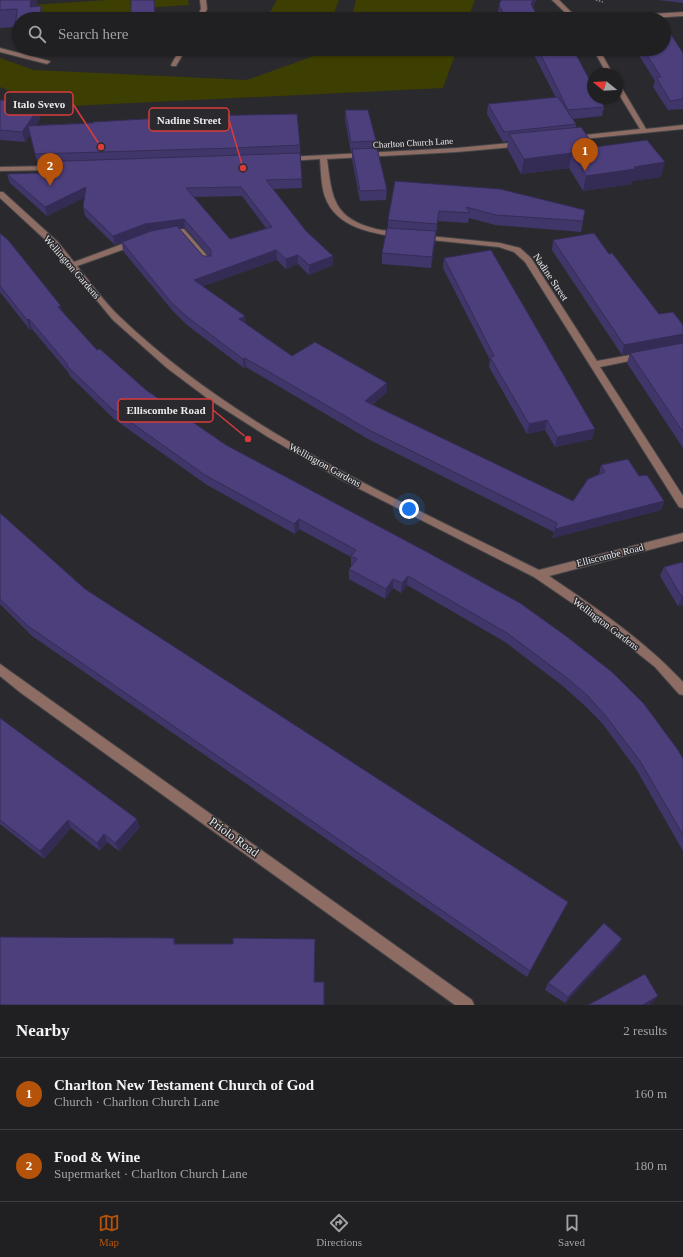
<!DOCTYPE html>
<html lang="en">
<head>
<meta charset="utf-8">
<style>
	:root { --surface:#202022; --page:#28282a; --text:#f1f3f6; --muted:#a2a3a5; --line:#3d3e40; --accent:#b45309 }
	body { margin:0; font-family:Georgia,serif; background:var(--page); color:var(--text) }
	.compass { position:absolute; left:587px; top:68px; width:36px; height:36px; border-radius:50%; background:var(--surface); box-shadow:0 1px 3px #0004; rotate:288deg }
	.you { position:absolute; left:409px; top:509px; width:14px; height:14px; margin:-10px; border:3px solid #fff; border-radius:50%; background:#1a73e8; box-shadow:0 0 0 6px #1a73e833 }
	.badge { display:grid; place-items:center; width:26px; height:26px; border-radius:50%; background:var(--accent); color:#fff; font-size:13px; font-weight:700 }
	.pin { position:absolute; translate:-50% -33px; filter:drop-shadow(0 1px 2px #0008) }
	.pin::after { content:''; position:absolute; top:21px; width:14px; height:12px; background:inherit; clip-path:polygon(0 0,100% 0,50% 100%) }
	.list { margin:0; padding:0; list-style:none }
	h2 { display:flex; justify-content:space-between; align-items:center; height:52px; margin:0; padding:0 16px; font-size:17px }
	h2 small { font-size:13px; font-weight:400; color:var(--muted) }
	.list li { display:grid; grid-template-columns:26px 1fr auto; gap:12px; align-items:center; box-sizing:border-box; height:72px; padding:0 16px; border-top:1px solid var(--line) }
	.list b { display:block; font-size:15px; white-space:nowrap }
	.list p { margin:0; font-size:13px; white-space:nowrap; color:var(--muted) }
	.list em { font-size:13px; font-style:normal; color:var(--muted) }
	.icon { flex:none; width:22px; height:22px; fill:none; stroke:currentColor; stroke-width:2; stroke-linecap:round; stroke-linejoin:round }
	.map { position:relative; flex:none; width:683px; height:1005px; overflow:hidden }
	.search { position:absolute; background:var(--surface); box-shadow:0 1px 3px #0004; left:12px; right:12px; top:12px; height:44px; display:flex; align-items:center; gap:10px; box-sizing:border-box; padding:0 14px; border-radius:22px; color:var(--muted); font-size:15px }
	.sheet { height:196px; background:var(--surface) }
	nav { display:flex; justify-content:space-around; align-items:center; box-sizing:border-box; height:56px; border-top:1px solid var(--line); background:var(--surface); font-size:11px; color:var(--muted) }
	nav a { display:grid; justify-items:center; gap:2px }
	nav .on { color:var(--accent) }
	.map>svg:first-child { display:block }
</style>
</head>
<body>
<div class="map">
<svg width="683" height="1005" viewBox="0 0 683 1005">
	<rect width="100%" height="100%" fill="#2a2a2e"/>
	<path fill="#3d3e01" d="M108,0H188L189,5L143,8L134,19H35L0,7Z
		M277,0H339L332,19H266Z
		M356,0H475L468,19H351Z
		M333,49H457L443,88L50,107L0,87V58L34,70L247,80Z"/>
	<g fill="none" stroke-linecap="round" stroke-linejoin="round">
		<g stroke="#454548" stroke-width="2">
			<path id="minor" d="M200,0H206L207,9L202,19H196L201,9Z
				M552,0H559L578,19H572Z
				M683,12V16L634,19H602L605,17Z
				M0,48L49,61L50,62L47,64L0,52Z
				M180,49H186L176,66H172L171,65Z
				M593,49H599L613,74H607Z
				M617,83L620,85L646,129L683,125V129L573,140L572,138L576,136L640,129L617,91Z
				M520,142L524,144L523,146L457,152L327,159C332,198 333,218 376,229C384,231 393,231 401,233L402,235L398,237C370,233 336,227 325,197C321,185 321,172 320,159L288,161L284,159L288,157L457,148Z
				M51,166H54V170L0,171V167Z
				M0,192H3L58,242L74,262L133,240H139V244L77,266C91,283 104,302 120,317C239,431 393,497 539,570L683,533V541L549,576C596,608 644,640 683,682V695L679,694L655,667L591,616L534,577L338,478L268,437L207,398L167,368L113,320L52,246L0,198Z
				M181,229H184L211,260V264H205L179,234L168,235L164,233L165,231Z
				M419,235L500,243L520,248L531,258L597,361L641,353L644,354L645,356L644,358L600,367L683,496V508L679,507L525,262L514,252L499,247L422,239L418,237Z
				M0,664L472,1000L474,1005H455L21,693L0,676Z"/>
		</g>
		<path stroke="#87878a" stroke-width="1.5" stroke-dasharray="1.5 1.5" stroke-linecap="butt" d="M596,0L603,2"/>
		<use href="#minor" fill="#8d6c64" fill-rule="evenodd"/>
	</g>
	<path fill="#41366a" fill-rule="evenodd" d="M0,0L36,6H41L44,19H19V48L15,30V27L0,28Z
		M131,0H154L156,19H131Z
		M501,0H536L533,7L539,19H500L498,14L499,5Z
		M658,0H683V3Z
		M531,49H573L604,107L602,116L573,119L576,124V127L595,147L661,177L632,181V184L583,191L569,168L521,174L507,148L508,141L503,142L487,114L488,104L556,98Z
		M635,49H664L683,53V109L668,110L653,87L655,81Z
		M0,100L15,107L38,109L40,119L36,125L162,120L300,145L302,188L273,189L306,231L333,256V265L309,275L298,264L286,269L277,260L203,286L246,324L292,356L387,392L372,405L573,501L599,474L601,465L639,476L664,501L661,510L552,538L554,532L368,439L246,367L244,368L187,325L172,310L123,251L122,243L115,245L85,216L83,207L85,197L47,216L10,183L7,174L40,173L30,134L25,142L0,140ZM242,196L266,228L230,239L194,197ZM185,228L209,256H203L179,229Z
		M345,110L376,141L375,148L387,190L386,200L360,201L352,159V152H351L345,120Z
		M395,181L583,221L581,232L495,225L469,218L468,223L438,221L431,268L382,264V253L388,228V220Z
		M0,233L63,312L97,350L146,390L226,445L427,552L683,759V851L636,769L602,723L584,705L564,687L505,642L407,585L401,593L393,588L385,599L349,579V569L352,566L351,565V557L299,529L295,534L207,485L114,419L70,376L68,372L32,329L30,330L0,292Z
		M553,240L609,254L659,314L683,325V448L627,363L630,353L622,355L552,250Z
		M444,258L592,439L555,447L545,430L527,434L489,367L490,360L443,268Z
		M0,513L85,589L568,902L527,977L32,636L0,604Z
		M683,562V605L678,606L660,576L664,567Z
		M0,718L140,827L119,851L107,842L100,851L71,828L44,859L0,824Z
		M618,946L565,1003L545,990L548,983Z"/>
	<path fill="#352c56" d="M31,0H37L35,19L30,7Z
		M154,0L156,19H155Z
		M533,0H536L530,13L531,4Z
		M41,6L44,19H40Z
		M14,101L16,111L10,107Z
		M38,109L40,119L25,142L22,132Z
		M572,153L569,168L521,174L524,159Z
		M665,162L661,177L632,181V184L583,191L586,176L634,167Z
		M86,187L88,196L47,216L45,207Z
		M439,211L438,221L436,234L437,224Z
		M184,219L185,228L147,234L115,245L113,236L145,224Z
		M436,231L435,242L431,268L432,257Z
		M276,250L277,260L195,289L194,280Z
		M298,255V264L286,269V259Z
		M333,256V265L309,275V265Z
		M61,306L64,316L58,307Z
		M245,316L246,325L239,319Z
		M29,319L32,329L30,330L27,320Z
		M683,334V344L622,355L624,345Z
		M245,358L246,367L244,368L243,359Z
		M387,383V392L365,410V401Z
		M547,420L545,430L527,434L529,424Z
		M595,429L592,439L555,447L557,437Z
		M664,501L661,510L552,538L555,529Z
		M299,519V529L295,534L294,524Z
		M408,576L407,585L401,593L402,583Z
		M393,579V588L385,599L386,589Z
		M682,597H683V605L678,606Z
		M137,819L140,827L119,851L115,843Z
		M68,820L71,828L44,859L40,851Z
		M104,834L107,842L100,851L97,843Z
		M568,902L564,910L527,977L530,971Z
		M174,938L177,945L174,944Z
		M315,939V989L314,982Z
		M622,939L618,946L565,1003L568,997Z
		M658,996L653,1002L649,1005H643Z"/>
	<path fill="#4c3f7b" stroke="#352c56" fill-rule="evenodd" d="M0,0H31L30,7L41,6L40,19H19V30H15L17,9L0,10Z
		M131,0H154L155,17L131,18Z
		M501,0H533L531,4L539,19H506L499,5Z
		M664,24L683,53V99L670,101L656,77H661L643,49H664Z
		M538,49H573L593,86V98H600L604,107L568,110Z
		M558,97L576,124L504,132L488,104Z
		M0,100L14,101L10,107L38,109L22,132L0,130Z
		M345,110H368L376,141L351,142Z
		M297,114L300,145L235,148L35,154L28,126L93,123V122L162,118V121L164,118L194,116Z
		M581,127L595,147L647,140L665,162L634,167L635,169L586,176L572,153L524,159L509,134Z
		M377,148L387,190L360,191L352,149Z
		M300,153L302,179L266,180L306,231L333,256L309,265L298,255L286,259L276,250L194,280L245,316L239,319L292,356L315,342L387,383L365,401L573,501L588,479L605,472L601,465L628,459L639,476L647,475L664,501L555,529L557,523L369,430L245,358L243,359L186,316L170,301L122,242L151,231L177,226L203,256H211V250L184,219L145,224L113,236L83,207L86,187L45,207L7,174L40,173L37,162ZM241,187L272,227L230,239L186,188Z
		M395,181L500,189L585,210L583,221L496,215L466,207L470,213L439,211L437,224L388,220Z
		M387,228L436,231L432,257L382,253Z
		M0,233L9,241L61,306L58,307L97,350L100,349L146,390L226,445L427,552L520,603L566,636L612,672L644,704L678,750L683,759V835L640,761L605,715L588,696L567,678L507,633L408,576L402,583L393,579L386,589L349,569L357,559L351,556L356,550L299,519L294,524L205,475L112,409L67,366L68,365L29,319L27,320L0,286Z
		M594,233L609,254L612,253L659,314L673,312L683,325V334L624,345L553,240Z
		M491,250L595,429L557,437L547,420L529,424L490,357L494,356L444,258Z
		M683,343V432L630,353Z
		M0,513L85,589L568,902L530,971L28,626L0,599Z
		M683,562V597H682L664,567Z
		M0,718L137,819L115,843L104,834L97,843L68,820L40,851L0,820Z
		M604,923L622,939L568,997L548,983Z
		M0,937L174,938V944H233V938L315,939L314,982H324V1005H0Z
		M645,974L658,996L643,1005H588Z"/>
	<g text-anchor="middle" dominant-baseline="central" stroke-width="3" stroke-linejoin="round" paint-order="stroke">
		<g font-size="9" fill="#e9e9eb" stroke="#2a2a2e">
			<text transform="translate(413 143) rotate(-3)">Charlton Church Lane</text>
		</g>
		<g font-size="10" fill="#e9e9eb" stroke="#2a2a2e">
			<text transform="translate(72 267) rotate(49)">Wellington Gardens</text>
			<text transform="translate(551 277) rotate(56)">Nadine Street</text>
			<text transform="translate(325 465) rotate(29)">Wellington Gardens</text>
			<text transform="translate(610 555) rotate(-14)">Elliscombe Road</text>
			<text transform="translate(606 624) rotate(37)">Wellington Gardens</text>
		</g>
		<g font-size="12" fill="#e9e9eb" stroke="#2a2a2e">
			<text transform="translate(234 837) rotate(36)">Priolo Road</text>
		</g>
	</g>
	<path fill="none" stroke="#d83b3c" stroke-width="1.5" d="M101 147L73 104M243 168L229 120M248 439L213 410"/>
	<g fill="#d83b3c" stroke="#2a2a2e" stroke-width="1.5">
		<circle cx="101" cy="147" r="4"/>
		<circle cx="243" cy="168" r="4"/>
		<circle cx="248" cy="439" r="4"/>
	</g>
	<g fill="#2a2a2e" stroke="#d83b3c" stroke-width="1.5">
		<rect x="5" y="92" width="68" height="23" rx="4"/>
		<rect x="149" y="108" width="80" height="23" rx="4"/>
		<rect x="118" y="399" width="95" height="23" rx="4"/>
	</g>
	<g font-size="11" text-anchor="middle" font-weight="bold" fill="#e9e9eb">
		<text x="39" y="108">Italo Svevo</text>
		<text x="189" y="124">Nadine Street</text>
		<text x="166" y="414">Elliscombe Road</text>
	</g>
</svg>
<svg class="compass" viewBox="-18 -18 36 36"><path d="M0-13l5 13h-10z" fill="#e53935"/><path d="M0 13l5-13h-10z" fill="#a2a3a5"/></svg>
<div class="you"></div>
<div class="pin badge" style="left:585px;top:171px">1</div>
<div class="pin badge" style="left:50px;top:186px">2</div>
<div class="search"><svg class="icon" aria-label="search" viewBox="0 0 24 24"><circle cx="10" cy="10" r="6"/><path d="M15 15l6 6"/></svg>Search here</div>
</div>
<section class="sheet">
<h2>Nearby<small>2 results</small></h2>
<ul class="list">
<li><span class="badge">1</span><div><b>Charlton New Testament Church of God</b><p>Church · Charlton Church Lane</p></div><em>160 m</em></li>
<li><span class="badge">2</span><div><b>Food &amp; Wine</b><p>Supermarket · Charlton Church Lane</p></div><em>180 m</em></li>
</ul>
</section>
<nav>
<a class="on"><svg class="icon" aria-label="map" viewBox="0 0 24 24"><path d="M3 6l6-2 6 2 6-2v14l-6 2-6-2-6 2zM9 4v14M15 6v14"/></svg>Map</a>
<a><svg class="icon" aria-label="directions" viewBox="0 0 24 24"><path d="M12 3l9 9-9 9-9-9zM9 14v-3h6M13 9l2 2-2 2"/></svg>Directions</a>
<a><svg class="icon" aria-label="saved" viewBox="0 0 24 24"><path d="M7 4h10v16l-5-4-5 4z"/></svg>Saved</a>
</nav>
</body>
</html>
